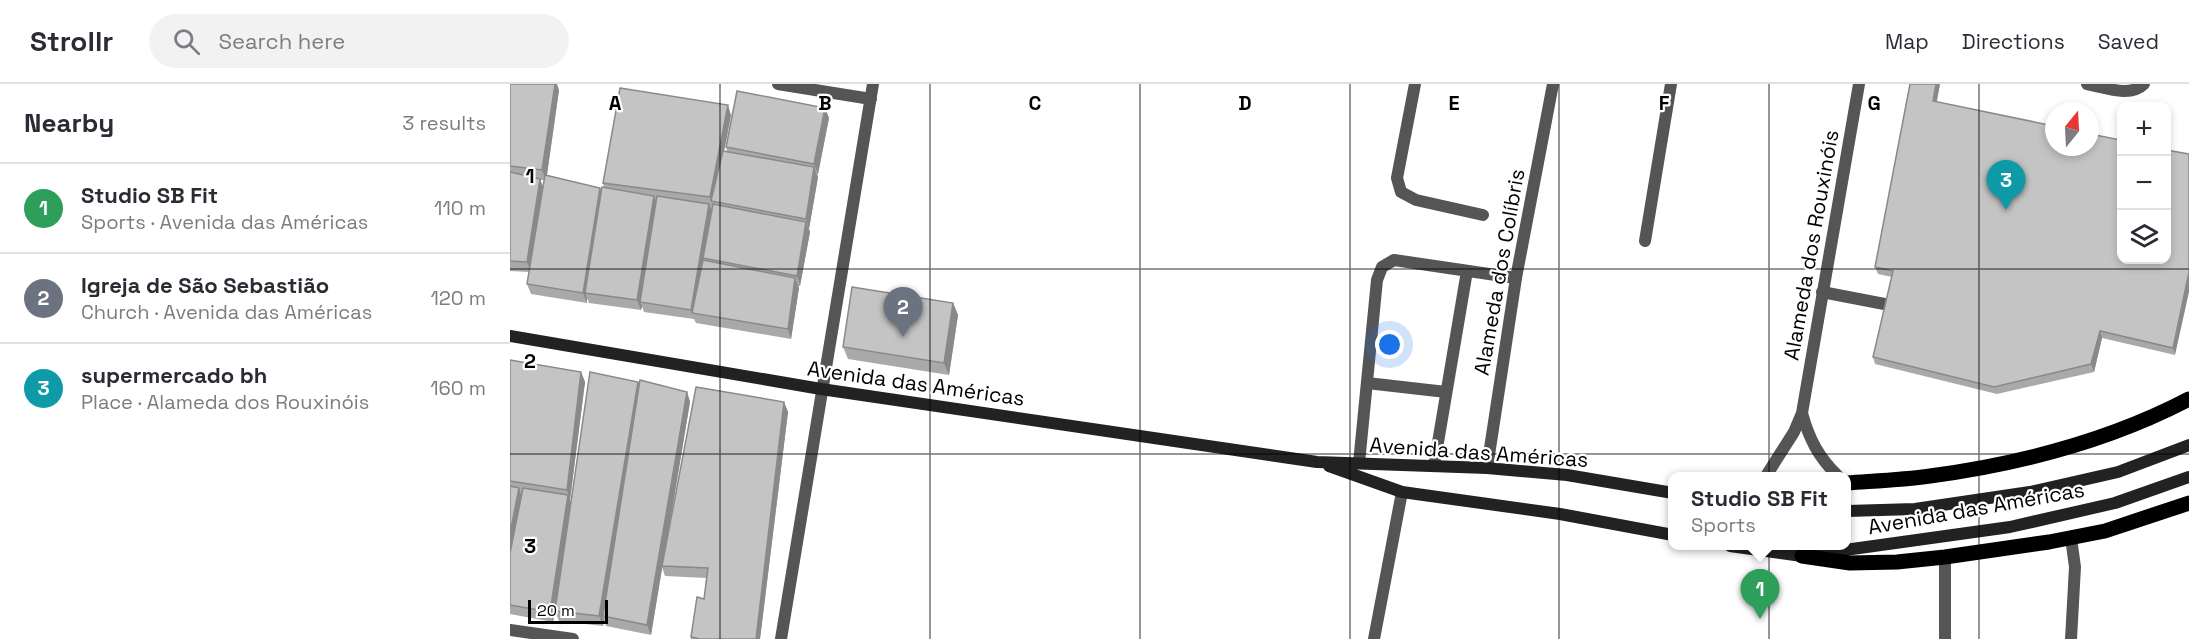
<!DOCTYPE html>
<html lang="en">
<head>
<meta charset="utf-8">
<style>
	:root { --surface:#fff; --page:#f2f2f3; --text:#2b2b33; --muted:#7c7c81; --line:#e1e1e2; --accent:#000 }
	body { margin:0; font-family:"Space Grotesk",sans-serif; background:var(--page); color:var(--text) }
	.controls { position:absolute; right:18px; top:18px; display:grid; overflow:hidden; border-radius:12px; box-shadow:0 3px 9px #0003 }
	.controls button { width:54px; height:54px; display:grid; place-items:center; padding:0; border:0; border-bottom:2px solid var(--line); background:var(--surface); color:var(--text); font:30px sans-serif }
	.compass { position:absolute; left:1535px; top:18px; width:54px; height:54px; border-radius:50%; background:var(--surface); box-shadow:0 3px 9px #0003; rotate:18deg }
	.scale { position:absolute; left:18px; bottom:15px; width:80px; box-sizing:border-box; padding-left:6px; border:3px solid #000; border-top:0; font-size:16px; line-height:21px; white-space:nowrap; color:#000; -webkit-text-stroke:4px #fff; paint-order:stroke }
	.you { position:absolute; left:880px; top:261px; width:21px; height:21px; margin:-15px; border:4px solid #fff; border-radius:50%; background:#1a73e8; box-shadow:0 0 0 9px #1a73e833 }
	.badge { display:grid; place-items:center; width:39px; height:39px; border-radius:50%; background:var(--accent); color:#fff; font-size:20px; font-weight:700 }
	.pin { position:absolute; translate:-50% -50px; filter:drop-shadow(0 2px 3px #0008) }
	.pin::after { content:''; position:absolute; top:32px; width:21px; height:18px; background:inherit; clip-path:polygon(0 0,100% 0,50% 100%) }
	.popup { position:absolute; left:1158px; top:388px; width:183px; height:78px; box-sizing:border-box; display:grid; place-content:center; border-radius:12px; background:var(--surface); filter:drop-shadow(0 2px 4px #0005); font-size:20px; white-space:nowrap; color:var(--muted) }
	.popup b { font-size:22px; color:var(--text) }
	.popup::after { content:''; position:absolute; left:50%; top:100%; margin-left:-12px; border:12px solid transparent; border-top-color:var(--surface) }
	.list { margin:0; padding:0; list-style:none }
	h2 { display:flex; justify-content:space-between; align-items:center; height:78px; margin:0; padding:0 24px; font-size:26px }
	h2 small { font-size:20px; font-weight:400; color:var(--muted) }
	.list li { display:grid; grid-template-columns:39px 1fr auto; gap:18px; align-items:center; box-sizing:border-box; height:90px; padding:0 24px; border-top:2px solid var(--line) }
	.list b { display:block; font-size:22px; white-space:nowrap }
	.list p { margin:0; font-size:20px; white-space:nowrap; color:var(--muted) }
	.list em { font-size:20px; font-style:normal; color:var(--muted) }
	.icon { flex:none; width:33px; height:33px; fill:none; stroke:currentColor; stroke-width:2; stroke-linecap:round; stroke-linejoin:round }
	.map { position:relative; flex:none; width:1679px; height:555px; overflow:hidden }
	header { display:flex; align-items:center; gap:36px; box-sizing:border-box; height:84px; padding:0 30px; background:var(--surface); border-bottom:2px solid var(--line) }
	header strong { font-size:28px }
	nav { display:flex; gap:33px; margin-inline-start:auto; font-size:21px }
	.search { width:420px; height:54px; background:var(--page); display:flex; align-items:center; gap:15px; box-sizing:border-box; padding:0 21px; border-radius:33px; color:var(--muted); font-size:22px }
	main { display:flex }
	aside { flex:1; background:var(--surface) }
	.map>svg:first-child { display:block }
</style>
</head>
<body>
<header>
<strong>Strollr</strong>
<div class="search"><svg class="icon" aria-label="search" viewBox="0 0 24 24"><circle cx="10" cy="10" r="6"/><path d="M15 15l6 6"/></svg>Search here</div>
<nav><a>Map</a><a>Directions</a><a>Saved</a></nav>
</header>
<main>
<aside>
<h2>Nearby<small>3 results</small></h2>
<ul class="list">
<li><span class="badge" style="background:#2e9e5b">1</span><div><b>Studio SB Fit</b><p>Sports · Avenida das Américas</p></div><em>110 m</em></li>
<li><span class="badge" style="background:#6b7280">2</span><div><b>Igreja de São Sebastião</b><p>Church · Avenida das Américas</p></div><em>120 m</em></li>
<li><span class="badge" style="background:#0f9aa8">3</span><div><b>supermercado bh</b><p>Place · Alameda dos Rouxinóis</p></div><em>160 m</em></li>
</ul>
</aside>
<div class="map">
<svg width="1679" height="555" viewBox="0 0 1679 555">
	<rect width="100%" height="100%" fill="#fff"/>
	<g fill="none" stroke-linecap="round" stroke-linejoin="round">
		<path stroke="#555" stroke-width="12" d="M1577,0C1594,3 1620,14 1634,0
			M1312,208L1390,223
			M857,299L936,308
			M849,379L867,196L872,183L884,176L1006,194
			M924,382L957,187
			M1561,555L1565,483L1561,454"/>
		<path stroke="#555" stroke-width="12" d="M268,0L361,15
			M905,0L887,94L891,108L906,116L973,131
			M1135,157L1161,0
			M1292,329C1299,355 1309,374 1328,392
			M977,384L1006,194L1043,0
			M1256,392L1284,348L1292,329L1349,0
			M1435,473V555
			M0,546L63,555
			M271,555L363,0
			M864,555L892,408"/>
		<path stroke="#222" stroke-width="12" d="M0,252L311,305L807,378L977,384L1057,391L1163,409
			M819,382L892,408L1050,430L1163,451
			M1337,427L1405,425L1520,408L1608,388L1679,361
			M1220,462L1292,472L1500,443L1605,419L1679,393"/>
		<path stroke="#000" stroke-width="15" d="M1337,399C1364,397 1392,396 1420,392C1509,380 1599,357 1679,315
			M1292,472L1340,479L1387,478L1435,473L1539,458L1595,447L1679,419"/>
	</g>
	<path fill="#a9a9a9" fill-rule="evenodd" d="M0,0L49,6L37,91L90,104L91,108L94,104L93,99L221,31L214,68H217L216,63L315,24L319,34L308,90H307L308,93L299,145L300,148L290,202H288L289,204L281,255L186,239L184,235L134,228L132,222L131,226L79,219L77,214V219L21,210L17,200L19,188L0,187ZM30,96H34L33,103Z
		M1400,0H1430L1427,18L1656,176L1665,271L1592,254L1584,288L1487,310L1365,280L1363,273L1382,193L1368,190L1365,183Z
		M443,219L448,231L439,291L338,275L333,263Z
		M0,276L71,288L75,298L60,416L61,419L130,302L177,308L180,318L158,451L274,318L278,328L250,555H181V553L194,515L196,494L155,492L152,483L141,551L96,542L94,535L93,542L49,537L45,527L43,538L0,530Z"/>
	<path fill="#898989" d="M45,0H47L49,6L36,97L32,86Z
		M1426,0H1430L1425,24L1423,17Z
		M218,21L221,31L204,118L201,117L200,113Z
		M315,24L319,34L308,90L304,80Z
		M304,83L308,93L299,145L296,135Z
		M30,95L34,105L21,189L17,178Z
		M90,104L93,114L75,209L77,214V219L73,209Z
		M144,112L148,122L130,218L132,222L131,226L127,216Z
		M199,120L203,130L193,174L194,179L182,229L184,236L181,226Z
		M296,138L300,148L290,202L287,192Z
		M1679,188V208L1665,271L1663,264Z
		M285,194L289,204L281,255L278,245Z
		M443,219L448,231L439,291L434,279Z
		M1590,247L1592,254L1584,288L1581,280Z
		M71,288L75,298L60,416L57,406Z
		M128,298L132,308L93,532L94,535L93,542L89,532Z
		M177,308L180,318L141,551L137,541Z
		M274,318L278,328L250,555H246Z
		M9,404L12,414L0,478V449Z
		M58,411L62,421L43,538L40,528Z"/>
	<path fill="#c4c4c4" stroke="#898989" stroke-width="1.5" d="M0,0H45L32,86L0,82Z
		M1400,0H1426L1423,17L1544,42V63H1580V50L1611,56V176H1656V66L1679,70V188L1663,264L1590,247L1581,280L1484,303L1363,273L1383,187L1365,183Z
		M110,4L218,21L200,113L93,99Z
		M227,7L315,24L304,80L216,63Z
		M213,67L304,83L296,135L201,117Z
		M0,88L30,95L17,178L0,177Z
		M35,91L90,104L73,209L17,200Z
		M92,103L144,112L127,216L75,209Z
		M147,112L199,120L181,226L130,218Z
		M203,120L296,138L287,192L193,174Z
		M193,176L285,194L278,245L182,229Z
		M342,203L443,219L434,279L333,263Z
		M0,276L71,288L57,406L0,397Z
		M80,288L128,298L89,532L45,527Z
		M130,296L177,308L137,541L93,532Z
		M186,303L274,318L246,555H190L181,553L187,513L194,515L198,484L152,482Z
		M0,402L9,404L0,449Z
		M13,404L58,411L40,528L0,521V469Z"/>
	<path fill="none" stroke="#000" stroke-width="1.5" stroke-opacity="0.55" d="M210,0V555M420,0V555M630,0V555M840,0V555M1049,0V555M1259,0V555M1469,0V555M0,185H1679M0,370H1679"/>
	<g text-anchor="middle" dominant-baseline="central" stroke-width="4.5" stroke-linejoin="round" paint-order="stroke">
		<g font-size="21" fill="#000" stroke="#fff">
			<text transform="translate(1301 161) rotate(-80)">Alameda dos Rouxinóis</text>
			<text transform="translate(989 188) rotate(-80)">Alameda dos Colíbris</text>
			<text transform="translate(406 299) rotate(8)">Avenida das Américas</text>
			<text transform="translate(969 368) rotate(4)">Avenida das Américas</text>
			<text transform="translate(1466 424) rotate(-10)">Avenida das Américas</text>
		</g>
	</g>
	<g font-size="20" text-anchor="middle" font-weight="bold" fill="#000" stroke="#fff" stroke-width="4.5" stroke-linejoin="round" paint-order="stroke">
		<text x="105" y="26">A</text>
		<text x="315" y="26">B</text>
		<text x="525" y="26">C</text>
		<text x="735" y="26">D</text>
		<text x="944" y="26">E</text>
		<text x="1154" y="26">F</text>
		<text x="1364" y="26">G</text>
		<text x="20" y="99">1</text>
		<text x="20" y="284">2</text>
		<text x="20" y="469">3</text>
	</g>
</svg>
<div class="controls">
<button>+</button>
<button>−</button>
<button><svg class="icon" aria-label="layers" viewBox="0 0 24 24"><path d="M12 4l9 5-9 5-9-5zM3 14l9 5 9-5"/></svg></button>
</div>
<svg class="compass" viewBox="-18 -18 36 36"><path d="M0-13l5 13h-10z" fill="#e53935"/><path d="M0 13l5-13h-10z" fill="#7c7c81"/></svg>
<div class="scale">20 m</div>
<div class="you"></div>
<div class="pin badge" style="left:1250px;top:535px;background:#2e9e5b">1</div>
<div class="popup"><b>Studio SB Fit</b>Sports</div>
<div class="pin badge" style="left:393px;top:253px;background:#6b7280">2</div>
<div class="pin badge" style="left:1496px;top:126px;background:#0f9aa8">3</div>
</div>
</main>
</body>
</html>
